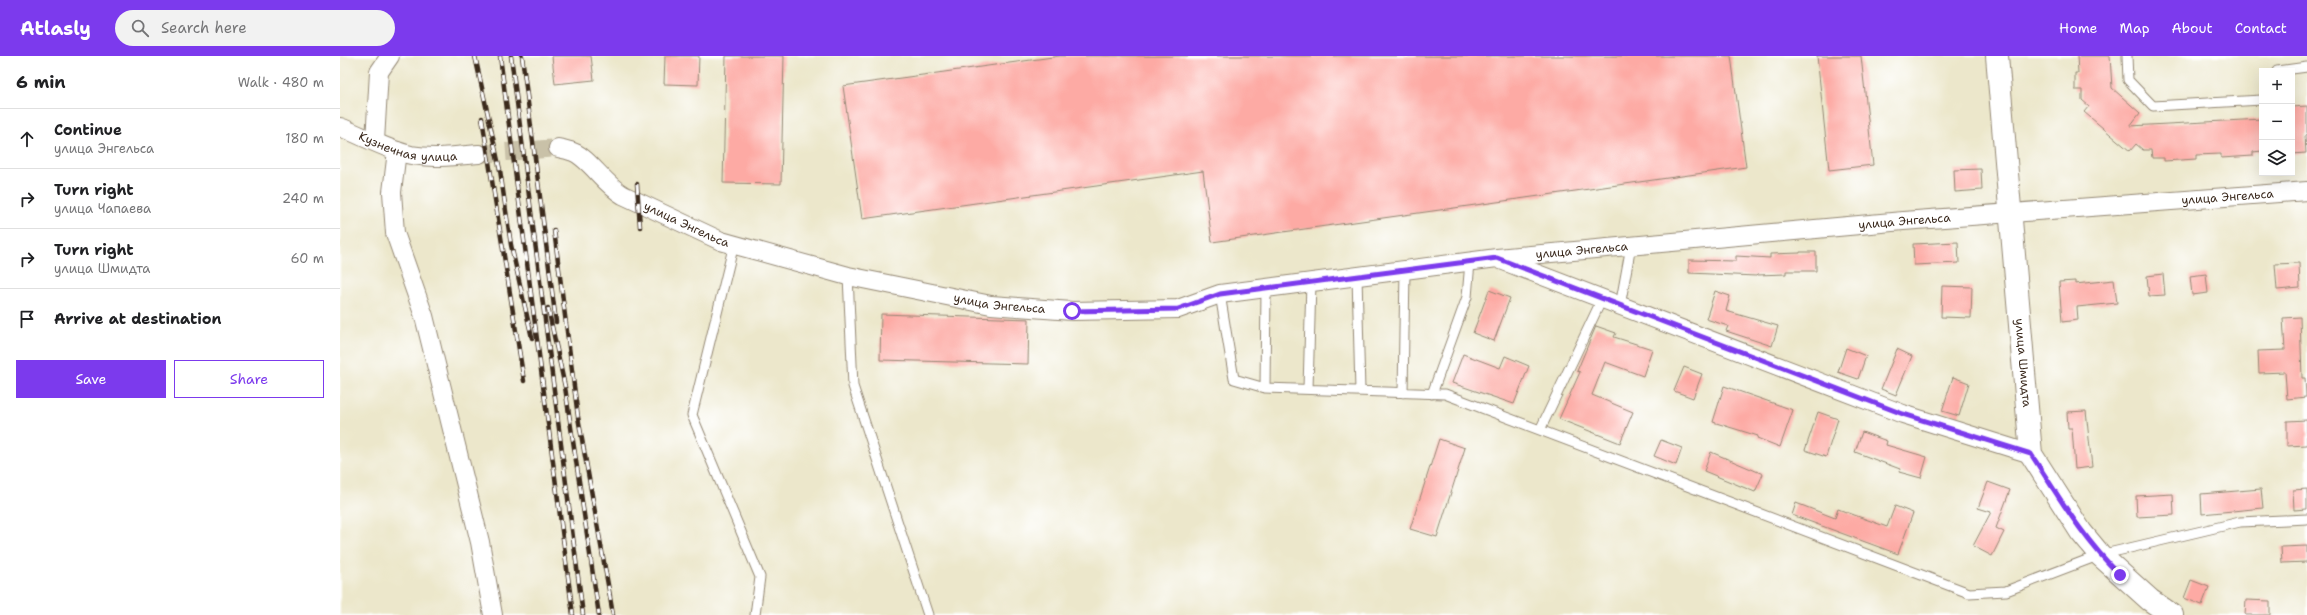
<!DOCTYPE html>
<html lang="en">
<head>
<meta charset="utf-8">
<style>
	:root { --surface:#fff; --page:#f2f2f2; --text:#202124; --muted:#757577; --line:#e0e0e0; --accent:#7c3aed }
	body { margin:0; font-family:"Shantell Sans",sans-serif; background:var(--page); color:var(--text) }
	.controls { position:absolute; right:12px; top:12px; display:grid; overflow:hidden; border-radius:0px; box-shadow:0 4px 16px #0002 }
	.controls button { width:36px; height:36px; display:grid; place-items:center; padding:0; border:0; border-bottom:1px solid var(--line); background:var(--surface); color:var(--text); font:20px sans-serif }
	.stop { position:absolute; width:12px; height:12px; margin:-9px; border:3px solid #7c3aed; border-radius:50%; background:#fff }
	.stop.end { background:#7c3aed; border-color:#fff; box-shadow:0 1px 4px #0008 }
	.list { margin:0; padding:0; list-style:none }
	h2 { display:flex; justify-content:space-between; align-items:center; height:52px; margin:0; padding:0 16px; font-size:17px }
	h2 small { font-size:13px; font-weight:400; color:var(--muted) }
	.list li { display:grid; grid-template-columns:26px 1fr auto; gap:12px; align-items:center; box-sizing:border-box; height:60px; padding:0 16px; border-top:1px solid var(--line) }
	.list b { display:block; font-size:15px; white-space:nowrap }
	.list p { margin:0; font-size:13px; white-space:nowrap; color:var(--muted) }
	.list em { font-size:13px; font-style:normal; color:var(--muted) }
	.actions { display:flex; gap:8px; padding:12px 16px }
	.actions a { flex:1; padding:9px 0; border:1px solid var(--accent); border-radius:0px; text-align:center; font-size:14px; color:var(--accent) }
	.actions .main { background:var(--accent); color:#fff }
	.icon { flex:none; width:22px; height:22px; fill:none; stroke:currentColor; stroke-width:2; stroke-linecap:round; stroke-linejoin:round }
	.map { position:relative; flex:none; width:1967px; height:559px; overflow:hidden }
	header { display:flex; align-items:center; gap:24px; box-sizing:border-box; height:56px; padding:0 20px; background:var(--accent); color:#fff }
	header strong { font-size:19px }
	nav { display:flex; gap:22px; margin-inline-start:auto; font-size:14px }
	.search { width:280px; height:36px; background:var(--page); display:flex; align-items:center; gap:10px; box-sizing:border-box; padding:0 14px; border-radius:22px; color:var(--muted); font-size:15px }
	main { display:flex }
	aside { flex:1; background:var(--surface) }
	.map>svg:first-child { display:block }
</style>
</head>
<body>
<header>
<strong>Atlasly</strong>
<div class="search"><svg class="icon" aria-label="search" viewBox="0 0 24 24"><circle cx="10" cy="10" r="6"/><path d="M15 15l6 6"/></svg>Search here</div>
<nav><a>Home</a><a>Map</a><a>About</a><a>Contact</a></nav>
</header>
<main>
<aside>
<h2>6 min<small>Walk · 480 m</small></h2>
<ul class="list">
<li><svg class="icon" aria-label="ahead" viewBox="0 0 24 24"><path d="M12 20V5M6 11l6-6 6 6"/></svg><div><b>Continue</b><p>улица Энгельса</p></div><em>180 m</em></li>
<li><svg class="icon" aria-label="right" viewBox="0 0 24 24"><path d="M7 20v-9h11M14 6l5 5-5 5"/></svg><div><b>Turn right</b><p>улица Чапаева</p></div><em>240 m</em></li>
<li><svg class="icon" aria-label="right" viewBox="0 0 24 24"><path d="M7 20v-9h11M14 6l5 5-5 5"/></svg><div><b>Turn right</b><p>улица Шмидта</p></div><em>60 m</em></li>
<li><svg class="icon" aria-label="arrive" viewBox="0 0 24 24"><path d="M6 21V4h12l-3 4 3 4H6"/></svg><div><b>Arrive at destination</b></div></li>
</ul>
<div class="actions"><a class="main">Save</a><a>Share</a></div>
</aside>
<div class="map">
<svg width="1967" height="559" viewBox="0 0 1967 559">
	<rect width="100%" height="100%" fill="#fff"/>
	<filter id="ink" filterUnits="userSpaceOnUse"><feTurbulence type="fractalNoise" baseFrequency=".025" numOctaves="2"/><feDisplacementMap in="SourceGraphic" scale="8" xChannelSelector="R" yChannelSelector="G"/><feConvolveMatrix kernelMatrix="1 2 1 2 8 2 1 2 1" color-interpolation-filters="sRGB"/></filter>
	<filter id="wash" filterUnits="userSpaceOnUse"><feTurbulence type="fractalNoise" baseFrequency=".012" numOctaves="4" result="noise"/><feDisplacementMap in="SourceGraphic" scale="16" xChannelSelector="R" yChannelSelector="G"/><feGaussianBlur stdDeviation="0.9" result="paint"/><feColorMatrix in="noise" values="0 0 0 0 0 0 0 0 0 0 0 0 0 0 0 0 0 1.4 0 .05"/><feComposite in="paint" operator="in"/></filter>
	<g filter="url(#wash)">
		<rect width="100%" height="100%" fill="#ece7cb"/>
		<g id="blocks">
			<path fill="#fdaaa4" d="M212,0H251L254,24L215,28Z
				M325,0H359L358,29L324,28Z
				M386,0H444L441,128L383,127Z
				M720,0H1391L1406,111L872,186L863,115L522,163L503,30Z
				M1477,0H1521L1533,109L1489,114Z
				M1737,0H1770L1772,32L1800,57L1790,70L1922,63V95L1913,96V100L1881,102V98L1856,99V103L1824,105V102H1812L1811,94H1803L1796,88L1790,95L1744,56L1749,50L1742,44V34H1735V17H1738Z
				M1967,50V78L1965,79L1966,97L1952,98V51Z
				M1641,113L1642,134L1615,136L1614,114Z
				M1618,186L1619,207L1574,209L1573,188Z
				M1460,196H1476V215H1446V218L1417,219L1416,220L1349,217V204L1396,205V200L1430,202V198L1460,197Z
				M1959,207L1960,232L1937,234L1935,208Z
				M1823,218L1825,239L1809,240L1807,220Z
				M1866,218L1868,237L1852,239L1850,220Z
				M1774,224L1777,247L1737,251L1738,264L1722,266L1719,226L1735,225V228Z
				M1602,230L1632,231L1631,262L1601,261Z
				M1149,234L1170,242L1154,285L1133,277Z
				M1375,235L1390,240L1386,255L1438,270L1432,290L1386,275L1388,270L1366,263Z
				M541,258L689,263L688,308L540,304Z
				M1960,261L1962,322H1965L1966,341L1947,343L1945,316L1919,317L1918,295L1945,294L1943,262Z
				M1256,270L1276,277L1274,281L1312,293L1303,320L1265,306L1252,339L1293,356L1280,387L1219,363L1240,316L1237,315Z
				M1506,292L1526,300L1518,323L1498,316Z
				M1557,293L1572,300L1556,339L1541,333Z
				M1123,298L1160,312L1165,300L1189,310L1174,348L1112,327Z
				M1344,311L1362,318L1353,342L1334,335Z
				M1613,321L1629,327L1619,360L1602,355Z
				M1384,330L1453,354L1440,391L1417,382L1418,380L1373,366Z
				M1746,355L1752,411L1735,413L1732,372H1728L1727,356Z
				M1478,356L1498,363L1486,401L1465,394Z
				M1967,364V389L1947,390V365Z
				M1522,376L1547,385L1546,389L1587,401L1581,422L1559,416L1560,413L1515,396Z
				M1099,383L1125,392L1097,481L1070,473Z
				M1321,384L1342,392L1336,409L1314,400Z
				M1371,396L1423,418L1415,436L1364,415Z
				M1648,426L1670,434L1656,472L1664,476L1652,500L1633,490L1651,456L1638,452Z
				M1921,433L1923,452L1862,458L1861,438Z
				M1967,433V453L1954,454L1953,434Z
				M1833,438L1834,459L1797,461L1796,440Z
				M1456,447L1495,462L1498,453L1547,471L1555,450L1573,457L1558,498L1452,459Z
				M1967,490V506L1942,507L1941,491Z
				M1851,524L1869,531L1862,549L1844,542Z
				M1906,544L1930,545V559H1905Z"/>
		</g>
	</g>
	<g filter="url(#ink)">
		<use href="#blocks" fill-opacity="0" stroke="#948874" stroke-width="1"/>
		<g fill="none" stroke-linecap="round" stroke-linejoin="round">
			<path stroke="#c9c1a8" stroke-width="18" stroke-dasharray="18 9" stroke-linecap="butt" d="M139,98L218,92"/>
			<g stroke="#948874" stroke-width="11">
				<path id="service" d="M1787,0L1788,24L1813,50L1922,44
					M1937,15L1967,11
					M394,188L352,359L420,521L415,559
					M508,220L513,330L588,559
					M1017,220L1020,335
					M880,238L894,323L925,332L1105,338L1629,537L1666,535L1760,499L1900,466L1967,463
					M1280,250L1291,190
					M925,332L926,232
					M968,333L971,226
					M1063,337L1065,214
					M1092,338L1127,241L1130,206
					M1200,374L1262,243"/>
			</g>
			<g stroke="#948874" stroke-width="20">
				<g id="minor">
					<path id="s1" d="M0,71C23,80 47,94 71,99C93,103 116,100 139,98"/>
					<path d="M35,85L39,16L50,0"/>
					<path id="s2" d="M218,92C223,93 228,94 233,96C249,102 264,128 283,139L381,185L508,220L651,249L732,255L838,253L880,238L1157,202L1563,165L1967,135"/>
					<path d="M57,95L52,136L55,177L84,260L140,486L153,559"/>
					<path d="M1161,204L1563,358L1691,398"/>
				</g>
			</g>
			<g stroke="#948874" stroke-width="24">
				<g id="secondary">
					<path id="s3" d="M1657,0L1691,398L1741,476L1760,499L1810,544L1832,559"/>
				</g>
			</g>
			<use href="#service" stroke="#fff" stroke-width="9"/>
			<use href="#minor" stroke="#fff" stroke-width="18"/>
			<use href="#secondary" stroke="#fff" stroke-width="22"/>
			<g stroke="#3b2a1e" stroke-width="4.5">
				<path id="rail" d="M135,0L160,114L171,189L192,282
					M160,0L233,559
					M171,0L243,559
					M182,0L216,266
					M142,62L184,325
					M297,128L300,171
					M214,174L238,361L270,540
					M208,252L225,331L259,559
					M269,535L273,559"/>
			</g>
			<use href="#rail" stroke="#fff" stroke-width="3" stroke-dasharray="9" stroke-linecap="butt"/>
		</g>
	</g>
	<g fill="none" stroke-linecap="round" stroke-linejoin="round" filter="url(#ink)">
		<path stroke="#7c3aed" stroke-width="5" d="M732,255L838,253L880,238L1157,202L1563,358L1691,398C1719,441 1743,483 1780,519"/>
	</g>
	<g text-anchor="middle" dominant-baseline="central" stroke-width="3" stroke-linejoin="round" paint-order="stroke">
		<g font-size="12" fill="#3b2a1e" stroke="#fff">
			<text stroke="none"><textPath href="#s1" startOffset="72">Кузнечная улица</textPath></text>
			<text stroke="none"><textPath href="#s2" startOffset="1712">улица Энгельса</textPath></text>
			<text stroke="none"><textPath href="#s2" startOffset="1388">улица Энгельса</textPath></text>
			<text stroke="none"><textPath href="#s2" startOffset="152">улица Энгельса</textPath></text>
			<text stroke="none"><textPath href="#s2" startOffset="1064">улица Энгельса</textPath></text>
			<text stroke="none"><textPath href="#s2" startOffset="476">улица Энгельса</textPath></text>
			<text stroke="none"><textPath href="#s3" startOffset="308">улица Шмидта</textPath></text>
		</g>
	</g>
</svg>
<div class="controls">
<button>+</button>
<button>−</button>
<button><svg class="icon" aria-label="layers" viewBox="0 0 24 24"><path d="M12 4l9 5-9 5-9-5zM3 14l9 5 9-5"/></svg></button>
</div>
<div class="stop" style="left:732px;top:255px"></div>
<div class="stop end" style="left:1780px;top:519px"></div>
</div>
</main>
</body>
</html>
